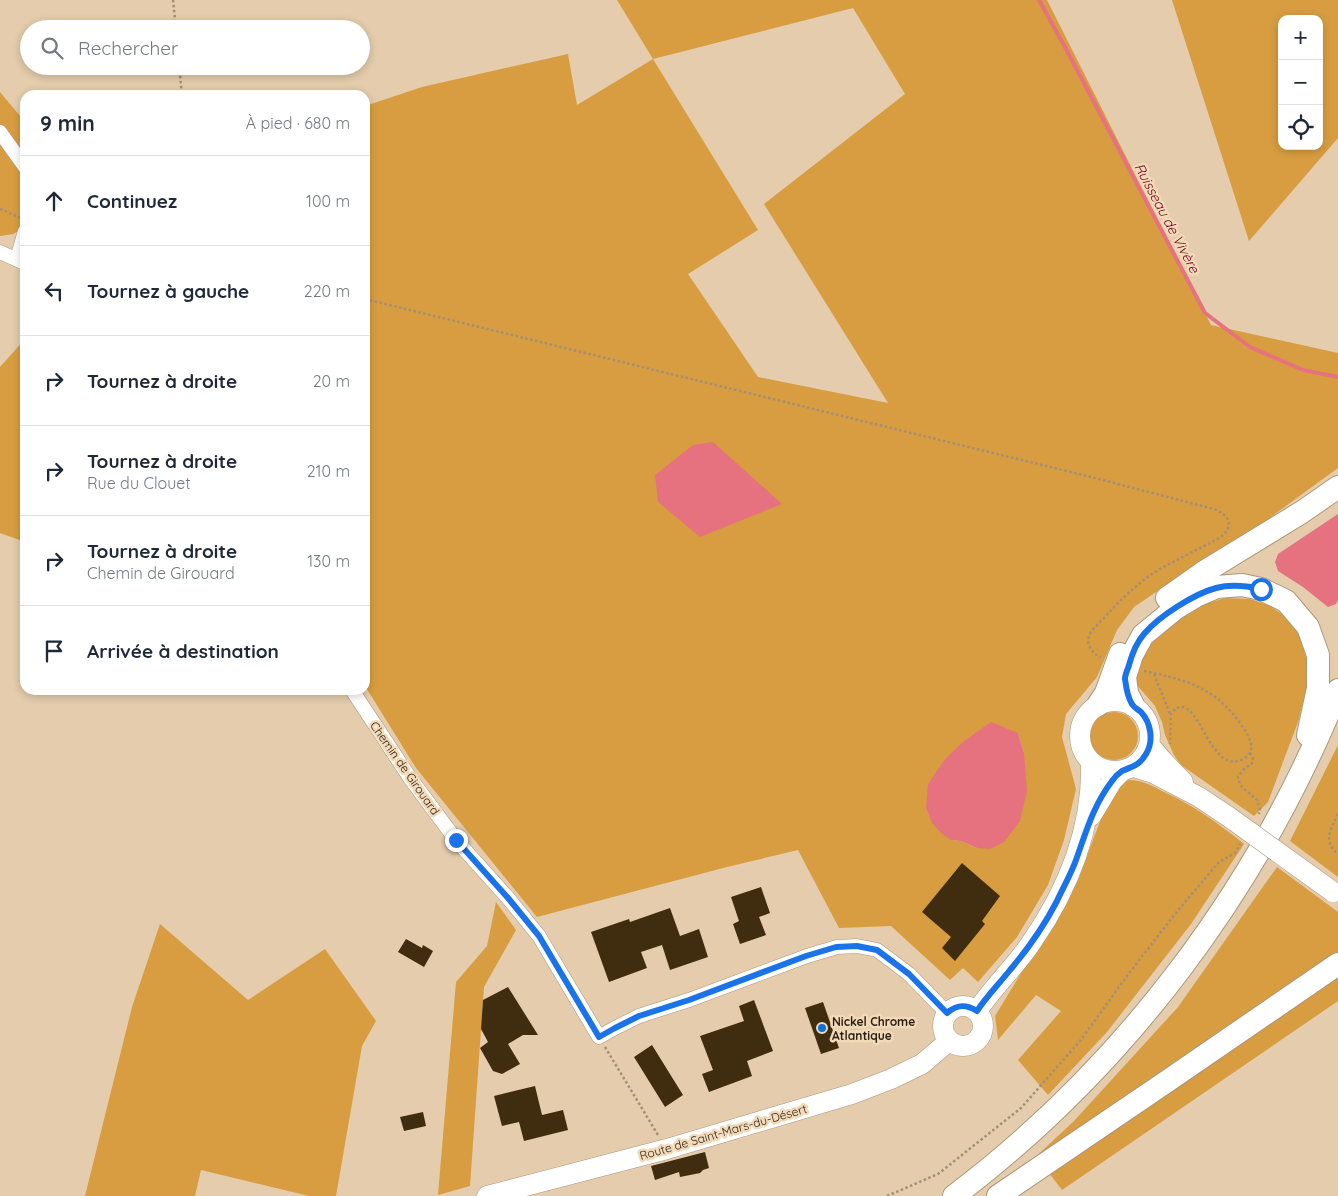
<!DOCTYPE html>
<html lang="fr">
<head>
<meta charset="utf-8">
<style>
	:root { --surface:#fff; --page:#f2f2f3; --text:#1f2937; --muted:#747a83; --line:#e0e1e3 }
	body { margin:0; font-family:Quicksand,sans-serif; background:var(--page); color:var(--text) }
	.controls { position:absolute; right:15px; top:15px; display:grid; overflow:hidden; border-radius:10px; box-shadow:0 2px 8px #0003 }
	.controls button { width:45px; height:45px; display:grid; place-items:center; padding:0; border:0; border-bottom:1px solid var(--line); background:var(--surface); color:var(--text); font:25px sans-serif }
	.stop { position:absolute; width:15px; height:15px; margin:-11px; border:4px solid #1a73e8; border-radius:50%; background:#fff }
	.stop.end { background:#1a73e8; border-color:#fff; box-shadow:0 1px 5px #0008 }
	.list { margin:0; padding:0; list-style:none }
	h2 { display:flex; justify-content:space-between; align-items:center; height:65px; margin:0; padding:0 20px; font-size:21px }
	h2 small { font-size:16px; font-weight:400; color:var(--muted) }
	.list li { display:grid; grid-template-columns:32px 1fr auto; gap:15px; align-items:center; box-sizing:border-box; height:90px; padding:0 20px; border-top:1px solid var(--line) }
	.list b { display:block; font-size:19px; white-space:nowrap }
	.list p { margin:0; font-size:16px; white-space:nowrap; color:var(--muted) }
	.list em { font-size:16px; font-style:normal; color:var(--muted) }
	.icon { flex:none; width:28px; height:28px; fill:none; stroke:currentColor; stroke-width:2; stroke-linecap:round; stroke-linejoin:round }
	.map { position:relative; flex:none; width:1338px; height:1196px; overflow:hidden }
	.search { position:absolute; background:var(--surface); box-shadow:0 2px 8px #0003; left:20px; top:20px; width:350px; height:55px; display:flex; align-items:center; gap:12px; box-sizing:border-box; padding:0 18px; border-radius:28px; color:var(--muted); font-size:19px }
	.panel { position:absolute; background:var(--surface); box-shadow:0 2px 8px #0003; left:20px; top:90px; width:350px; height:605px; border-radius:15px }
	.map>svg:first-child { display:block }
</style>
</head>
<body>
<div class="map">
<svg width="1338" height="1196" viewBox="0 0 1338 1196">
	<rect width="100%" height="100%" fill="#e4ccac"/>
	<path fill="#d89d40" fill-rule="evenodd" d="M617,0H1047L1211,325L1338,353V468L1253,530L1178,577L1134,607L1117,630L1097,677L1066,714L1062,737L1076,789L1064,840L1048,885L1017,937L978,982L963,968L950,980L891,926L839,928L798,850L727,867L537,917L416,768L365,686V106L422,87L568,54L577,105L653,59ZM853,8L905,94L764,204L888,403L758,377L688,274L758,230L653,59ZM1018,733L1024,753L977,848L961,841L951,840Z
		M1172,0H1338V138L1249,241ZM1282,19H1319V146H1282Z
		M0,92L25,122V227L13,234L0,236Z
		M25,339V542L0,533V367Z
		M1226,598L1250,599L1268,605L1288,618L1300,637L1307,661L1308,682L1298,722L1268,802L1254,816L1181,765L1174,755L1165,735L1162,722L1155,706L1137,685L1136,672L1151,638L1200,605Z
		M1090 736a24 24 0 1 1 48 0a24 24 0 1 1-48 0Z
		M1338,745V877L1290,841Z
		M1129,780C1143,780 1154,787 1166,793C1195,806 1219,824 1244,844L1191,924L1107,1032L1048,1095L1018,1060L1061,1011L1036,995L998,1040L995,1016L1078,880L1105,808L1119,786Z
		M1277,867L1338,912V1001L1062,1190L1040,1161L1029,1163L1074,1121L1178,1007Z
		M496,902L516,930L484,987L470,1186L438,1195L456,982L487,946Z
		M160,924L248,1000L325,949L376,1021L362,1046L336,1196H309L201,1170L195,1196H85L132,1007Z"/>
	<path fill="#e5727e" d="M713,442L782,504L700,537L658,502L655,475L693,445Z
		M1338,514V600L1336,604L1328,607L1303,587L1278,571L1275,562L1278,554Z
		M991,722L1018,733L1024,753L1027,791L1020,821L1004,842L990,849L977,848L961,841L951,840L941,833L932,823L926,807L928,784L945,759L964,741Z"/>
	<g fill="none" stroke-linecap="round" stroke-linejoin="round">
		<path stroke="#e5727e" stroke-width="4" d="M1039,0L1066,49L1205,313L1250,347L1303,370L1338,377"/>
	</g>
	<path fill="#402d10" d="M962,863L1000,896L982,921L985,924L955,961L942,948L951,937L922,912Z
		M761,887L770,913L759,917L766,935L740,944L733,924L739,921L731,897Z
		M670,908L680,936L699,929L708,957L670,970L662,945L641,952L647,968L609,982L591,932L629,919L630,922Z
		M406,939L422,948L423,945L433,951L424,967L398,952Z
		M508,987L538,1035H523L508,1044L520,1064L502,1074L493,1071L480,1048L488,1042L481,1029L483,1000Z
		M754,1000L773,1051L747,1061L752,1076L709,1092L702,1074L713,1070L700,1036L744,1021L739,1006Z
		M823,1002L839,1048L821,1054L805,1008Z
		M652,1045L683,1095L665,1107L634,1057Z
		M535,1086L542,1115L563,1110L568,1130L524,1141L519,1122L502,1126L494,1096Z
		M423,1112L426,1126L404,1131L400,1117Z
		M705,1152L709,1168L703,1170L700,1173L680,1177L679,1172L655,1180L651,1166Z"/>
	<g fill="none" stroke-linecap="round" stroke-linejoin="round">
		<g stroke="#ad9677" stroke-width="15">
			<path id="minor" d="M0,132L25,167
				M0,252L24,263
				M17,259L25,231
				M352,690L410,778L456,840L508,898L539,936L599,1037L615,1028L639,1016L689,1000L807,956L837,947L857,946L877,950L909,974L947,1013"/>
		</g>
		<g stroke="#ad9677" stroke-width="21">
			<path id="secondary" d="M1080 736a35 35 0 1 1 70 0a35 35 0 1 1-70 0Z
				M1150,746L1163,761L1183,782
				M1134,767L1153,773L1199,797L1229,817
				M1091,816L1112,781L1122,771
				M943 1026a20 20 0 1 1 40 0a20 20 0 1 1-40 0Z
				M977,1011C993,987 1015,967 1031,943C1069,888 1093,829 1091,762
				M487,1196L667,1149L852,1094L891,1079L922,1064L949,1041"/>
		</g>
		<g stroke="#ad9677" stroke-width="24">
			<path id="primary" d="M1167,598L1204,572L1302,512L1338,487
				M1098,705L1106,693L1120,654
				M1133,705L1127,693L1125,677L1132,655L1143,635L1176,608L1196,596L1217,587L1242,585L1261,589L1286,601L1308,627L1318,655V688L1308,735
				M954,1196C1125,1067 1258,889 1338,690
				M998,1196L1166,1082L1338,964"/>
		</g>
		<path stroke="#a28f76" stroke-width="2.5" stroke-dasharray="2.5 2.5" stroke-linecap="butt" d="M173,0L176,29
			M179,66L182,95
			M0,209L21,218L25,214
			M365,299L1091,477L1214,509C1229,515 1235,525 1221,537C1198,550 1172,561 1149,576C1131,589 1116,605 1101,621C1097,626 1091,630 1089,636C1086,646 1093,654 1101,657
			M1144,671C1182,679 1212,686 1237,719C1241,725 1246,731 1249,738C1253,746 1252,753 1245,758C1207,781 1199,682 1171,713L1170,744
			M1154,674L1170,714
			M1250,753L1253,758L1252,763L1243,770L1238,777L1240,785L1257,800L1260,809L1259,814
			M1338,814C1331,829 1322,841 1338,854
			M605,1047L658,1135
			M887,1196L938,1174L1021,1108L1080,1041L1130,972L1175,914L1219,862L1235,853L1240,844"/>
		<use href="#minor" stroke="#fff" stroke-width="14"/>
		<use href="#secondary" stroke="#fff" stroke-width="20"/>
		<use href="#primary" stroke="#fff" stroke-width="22"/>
		<g stroke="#ad9677" stroke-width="21" stroke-linecap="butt">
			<path id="secondary-bridge" d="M1229,817L1333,892"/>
		</g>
		<use href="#secondary-bridge" stroke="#fff" stroke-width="20"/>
	</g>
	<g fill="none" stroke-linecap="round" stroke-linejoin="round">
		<path stroke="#1a73e8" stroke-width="6" d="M456,840L508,898L539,936L599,1037L615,1028L639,1016L689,1000L806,956L836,947L857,946L877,950L909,974L947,1013C957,1004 966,1004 977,1011C987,996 999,984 1010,970C1028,949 1044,926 1057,901C1063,888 1071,874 1076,860C1086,832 1093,806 1112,781C1114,778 1119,773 1122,771C1133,766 1139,766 1146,754C1154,741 1151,723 1141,712C1138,709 1134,708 1132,704C1128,698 1126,687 1125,679C1125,674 1128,669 1129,665C1132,654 1137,642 1144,634C1159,616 1194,594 1216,588C1231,584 1247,586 1261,589"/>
	</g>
	<circle fill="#0d71d9" stroke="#f2d9b8" stroke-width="2" cx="822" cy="1028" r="5"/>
	<g text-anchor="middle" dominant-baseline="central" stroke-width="5" stroke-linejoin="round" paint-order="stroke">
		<g font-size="12" fill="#281f13" stroke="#f2d9b8">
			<text transform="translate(405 768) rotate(55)">Chemin de Girouard</text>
			<text transform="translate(723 1132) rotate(-16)">Route de Saint-Mars-du-Désert</text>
		</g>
		<g font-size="12" font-weight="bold" fill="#281f13" stroke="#f2d9b8" text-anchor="start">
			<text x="832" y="1021">Nickel Chrome<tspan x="832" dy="14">Atlantique</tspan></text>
		</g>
		<g font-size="14" font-style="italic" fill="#730623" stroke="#f2d9b8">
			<text transform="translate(1167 218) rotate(62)">Ruisseau de Vivère</text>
		</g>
	</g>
</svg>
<div class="controls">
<button>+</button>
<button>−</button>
<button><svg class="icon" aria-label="locate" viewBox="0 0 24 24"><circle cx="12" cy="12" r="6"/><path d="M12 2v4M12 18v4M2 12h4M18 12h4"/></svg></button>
</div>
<div class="stop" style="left:1261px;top:589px"></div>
<div class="stop end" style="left:456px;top:840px"></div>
<div class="search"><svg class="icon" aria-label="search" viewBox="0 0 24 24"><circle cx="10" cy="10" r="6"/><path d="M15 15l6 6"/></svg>Rechercher</div>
<section class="panel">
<h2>9 min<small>À pied · 680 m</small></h2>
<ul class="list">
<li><svg class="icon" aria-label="ahead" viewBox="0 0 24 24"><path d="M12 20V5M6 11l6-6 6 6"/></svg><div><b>Continuez</b></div><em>100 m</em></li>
<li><svg class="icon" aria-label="left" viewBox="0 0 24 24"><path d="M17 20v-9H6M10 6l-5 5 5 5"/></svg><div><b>Tournez à gauche</b></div><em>220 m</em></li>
<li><svg class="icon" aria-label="right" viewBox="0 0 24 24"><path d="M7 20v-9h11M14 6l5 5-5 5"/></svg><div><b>Tournez à droite</b></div><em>20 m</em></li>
<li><svg class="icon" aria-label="right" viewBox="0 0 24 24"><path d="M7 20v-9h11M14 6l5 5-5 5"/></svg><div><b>Tournez à droite</b><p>Rue du Clouet</p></div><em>210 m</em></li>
<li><svg class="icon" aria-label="right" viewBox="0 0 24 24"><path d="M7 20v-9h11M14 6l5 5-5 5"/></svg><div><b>Tournez à droite</b><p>Chemin de Girouard</p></div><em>130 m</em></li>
<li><svg class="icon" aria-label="arrive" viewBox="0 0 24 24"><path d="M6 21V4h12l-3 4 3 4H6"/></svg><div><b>Arrivée à destination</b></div></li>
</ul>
</section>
</div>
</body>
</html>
